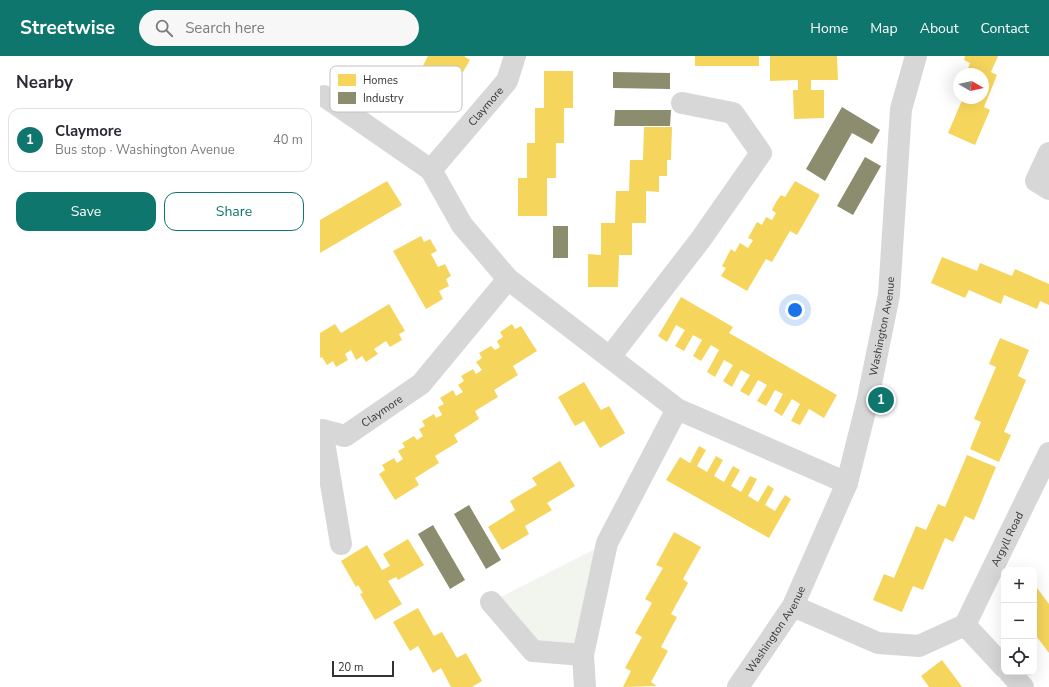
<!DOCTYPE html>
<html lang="en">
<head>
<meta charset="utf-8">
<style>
	:root { --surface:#fff; --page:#f7f7f7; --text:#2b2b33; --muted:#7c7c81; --line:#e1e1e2; --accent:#0f766e }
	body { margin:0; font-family:"Nunito Sans",sans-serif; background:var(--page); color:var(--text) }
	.controls { position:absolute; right:12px; bottom:12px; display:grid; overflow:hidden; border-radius:8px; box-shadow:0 4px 16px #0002 }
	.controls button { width:36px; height:36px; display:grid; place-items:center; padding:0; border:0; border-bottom:1px solid var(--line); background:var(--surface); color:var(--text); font:20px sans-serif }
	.compass { position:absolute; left:633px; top:12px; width:36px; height:36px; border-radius:50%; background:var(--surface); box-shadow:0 4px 16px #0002; rotate:99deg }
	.scale { position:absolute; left:12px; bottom:10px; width:62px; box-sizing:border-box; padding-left:4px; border:2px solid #333; border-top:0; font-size:11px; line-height:14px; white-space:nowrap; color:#333; -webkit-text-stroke:3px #fff; paint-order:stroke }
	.you { position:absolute; left:475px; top:254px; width:14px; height:14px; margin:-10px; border:3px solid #fff; border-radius:50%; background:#1a73e8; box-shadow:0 0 0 6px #1a73e833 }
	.badge { display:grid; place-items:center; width:26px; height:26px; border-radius:50%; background:var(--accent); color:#fff; font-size:13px; font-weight:700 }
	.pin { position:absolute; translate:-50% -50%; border:2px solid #fff; box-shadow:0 1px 4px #0006 }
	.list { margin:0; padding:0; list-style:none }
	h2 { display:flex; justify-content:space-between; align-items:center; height:52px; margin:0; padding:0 16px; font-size:17px }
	h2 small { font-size:13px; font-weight:400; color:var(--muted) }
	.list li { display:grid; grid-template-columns:26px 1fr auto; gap:12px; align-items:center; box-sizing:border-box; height:64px; margin:0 8px 8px; padding:0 8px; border:1px solid var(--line); border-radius:12px }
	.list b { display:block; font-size:15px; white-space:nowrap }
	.list p { margin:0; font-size:13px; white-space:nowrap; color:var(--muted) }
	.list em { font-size:13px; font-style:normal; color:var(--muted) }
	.actions { display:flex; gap:8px; padding:12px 16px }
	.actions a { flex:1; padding:9px 0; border:1px solid var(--accent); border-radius:12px; text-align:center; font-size:14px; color:var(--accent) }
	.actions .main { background:var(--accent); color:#fff }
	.icon { flex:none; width:22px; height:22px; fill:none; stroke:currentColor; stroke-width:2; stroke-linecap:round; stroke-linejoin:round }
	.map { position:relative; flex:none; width:729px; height:631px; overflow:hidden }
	header { display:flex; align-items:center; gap:24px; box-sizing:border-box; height:56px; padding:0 20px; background:var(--accent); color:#fff }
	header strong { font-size:19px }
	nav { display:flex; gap:22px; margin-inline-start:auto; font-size:14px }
	.search { width:280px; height:36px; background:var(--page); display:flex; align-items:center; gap:10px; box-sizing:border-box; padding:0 14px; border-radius:22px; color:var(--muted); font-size:15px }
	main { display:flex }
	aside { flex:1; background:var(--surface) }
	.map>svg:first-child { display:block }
</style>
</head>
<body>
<header>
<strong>Streetwise</strong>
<div class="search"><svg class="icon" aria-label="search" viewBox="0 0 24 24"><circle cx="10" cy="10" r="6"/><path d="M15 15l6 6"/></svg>Search here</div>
<nav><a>Home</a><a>Map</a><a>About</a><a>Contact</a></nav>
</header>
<main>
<aside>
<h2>Nearby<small></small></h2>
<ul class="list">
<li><span class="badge">1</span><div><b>Claymore</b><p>Bus stop · Washington Avenue</p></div><em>40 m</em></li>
</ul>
<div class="actions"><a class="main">Save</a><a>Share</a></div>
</aside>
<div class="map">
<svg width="729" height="631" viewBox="0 0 729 631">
	<rect width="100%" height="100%" fill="#fff"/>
	<path fill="#f1f5ed" d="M287,487L263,599L213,595L171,546Z"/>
	<path fill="#f6d55c" d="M108,0H144L150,4L143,16L137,13L134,19L140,23L130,41L124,38L121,44L93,29Z
		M375,0H439V10H375Z
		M450,0H517L518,24H491V34H504V62L474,63L473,34H478V24L450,25Z
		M645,0H678L671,16L677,19L664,51L670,54L655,89L628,77L643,42H663V18H646L650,7L644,4Z
		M224,15H253V52H244V87H236V122H227V160H198V122H207V87H215V52H224Z
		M324,71H352L351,104H347V120H339V136L326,135V167H312V199H299L298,231H268V198L281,199V167H295L296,135H309L310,104H323Z
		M67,125L82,149L0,197V164Z
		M475,125L500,139L477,179L470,175L452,206L446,203L427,235L401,220L406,212L402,210L411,193L415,196L420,187L428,192L433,184L428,182L437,166L442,169L446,161L452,164L456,157L452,154L456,146L461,139L465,141Z
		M101,180L104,186L110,183L117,195L111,198L118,211L125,208L131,220L126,223L129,230L119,235L123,243L106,253L73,195Z
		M622,201L657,215L660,207L692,220L695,213L729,228V249L720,245L717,253L684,239L681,248L649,234L645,242L611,227Z
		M361,241L413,271L409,277L517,339L504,362L489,353L480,369L471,365L480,348L472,343L462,360L454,355L463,338L455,334L446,350L437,345L447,329L438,324L429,340L420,335L430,319L421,314L412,331L403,325L413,309L404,304L395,321L387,316L399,294L391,289L381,305L373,300L382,284L373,279L364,295L355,290L365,274L356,269L347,286L338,280Z
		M69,248L85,275L79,278L82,284L70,291L66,285L54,293L58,298L46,306L42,300L36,304L31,294L25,298L28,304L16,311L13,305L7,309L2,301L0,302V277L15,268L21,277Z
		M192,268L195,273L201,270L217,295L193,310L198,319L174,334L178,341L155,355L159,363L134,379L138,386L115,400L119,407L95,422L99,429L75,444L59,418L65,414L62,409L74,402L77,407L83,403L78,395L85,391L82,387L94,380L97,384L103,380L99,373L105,370L102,365L114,358L116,362L122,359L118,351L124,348L120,342L133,334L136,340L143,336L138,329L144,325L141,320L153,313L156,318L162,314L156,306L162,302L159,297L171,290L175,294L180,291L177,285L183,281L180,276Z
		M680,282L709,294L698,320L706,324L684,376L691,379L679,406L650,393L661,366L654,363L676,311L669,308Z
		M264,326L281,354L289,350L305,377L280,392L264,365L255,370L238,341Z
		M379,390L386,394L377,410L387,416L396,400L403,404L394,420L404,426L413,410L420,414L411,430L421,436L430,420L437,423L428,440L438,446L448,429L454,433L445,449L455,455L465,439L471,443L449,482L346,424L360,401L370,407Z
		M647,399L676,411L654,464L645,460L633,486L625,482L603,534L593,530L582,556L553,544L564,518L574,522L596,470L606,474L618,448L625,451Z
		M240,405L255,430L227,447L232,454L205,470L209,478L182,494L168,471L195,454L190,445L217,429L212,422Z
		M354,476L381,491L363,523L368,527L351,558L357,561L341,591L348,595L331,626L337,630L303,631L311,615L305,612L322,581L315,577L332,547L325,543L343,512L336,509Z
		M88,483L104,509L78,524L76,521L68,525L82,548L55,564L40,538L43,537L38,529L36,531L21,505L47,489L62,514L70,510L63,498Z
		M714,528L729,548V597L714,577Z
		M98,552L114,580L122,576L137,602L146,597L162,625L152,631H131L121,612L113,617L98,590L90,595L73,566Z
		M622,604L640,628L642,631H609L601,620Z"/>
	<path fill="#8c8c6e" d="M293,16L350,17V33L293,32Z
		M522,51L560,74L552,88L532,77L505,125L486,113Z
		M295,54H351L350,70H294Z
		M545,101L561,110L533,159L517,150Z
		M233,170H248V202H233Z
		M149,449L181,504L166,513L134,458Z
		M113,469L145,524L130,533L98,478Z"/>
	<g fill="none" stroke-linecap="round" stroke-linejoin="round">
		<g stroke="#d7d7d7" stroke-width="22">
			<path d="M4,40L111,114L142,169L188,223L357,353L527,427"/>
			<path d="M729,97L716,125L729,133"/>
			<path id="s1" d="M111,114L187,25L195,0"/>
			<path d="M290,301L381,183L441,97L413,57L362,47"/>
			<path id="s2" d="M21,488L2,374L25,380L101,328L188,223"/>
			<path d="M171,546L213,595L263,599"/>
			<path id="s3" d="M473,550L558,587L599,590L645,569L729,397"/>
			<path d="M645,569L684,611"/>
			<path d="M689,616L703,631"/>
			<path d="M265,631L263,599L287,487L357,353"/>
			<path id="s4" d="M418,631L473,550L527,427L547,347L569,239L581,53L596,0"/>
		</g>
	</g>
	<g text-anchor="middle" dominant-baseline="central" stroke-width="4" stroke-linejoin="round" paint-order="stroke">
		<g font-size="11" fill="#333" stroke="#fff">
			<text stroke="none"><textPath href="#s1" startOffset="84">Claymore</textPath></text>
			<text stroke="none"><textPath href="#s4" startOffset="393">Washington Avenue</textPath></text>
			<text stroke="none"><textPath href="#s2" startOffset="184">Claymore</textPath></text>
			<text stroke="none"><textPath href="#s3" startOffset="280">Argyll Road</textPath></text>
			<text stroke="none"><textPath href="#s4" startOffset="69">Washington Avenue</textPath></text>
		</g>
	</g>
	<rect x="10" y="10" width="132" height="46" rx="6" fill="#fff" stroke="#c2c2c2" stroke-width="1"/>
	<rect x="18" y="18" width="18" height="12" fill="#f6d55c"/>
	<rect x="18" y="36" width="18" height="12" fill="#8c8c6e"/>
	<g font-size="11" fill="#333">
		<text x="43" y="28">Homes</text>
		<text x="43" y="46">Industry</text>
	</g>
</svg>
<div class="controls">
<button>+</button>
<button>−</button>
<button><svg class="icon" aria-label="locate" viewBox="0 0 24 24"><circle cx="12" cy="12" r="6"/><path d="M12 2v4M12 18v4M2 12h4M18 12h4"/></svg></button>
</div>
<svg class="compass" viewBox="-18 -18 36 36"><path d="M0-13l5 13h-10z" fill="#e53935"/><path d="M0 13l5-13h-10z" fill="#7c7c81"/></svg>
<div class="scale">20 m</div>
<div class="you"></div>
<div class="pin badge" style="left:561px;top:344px">1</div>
</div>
</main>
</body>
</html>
